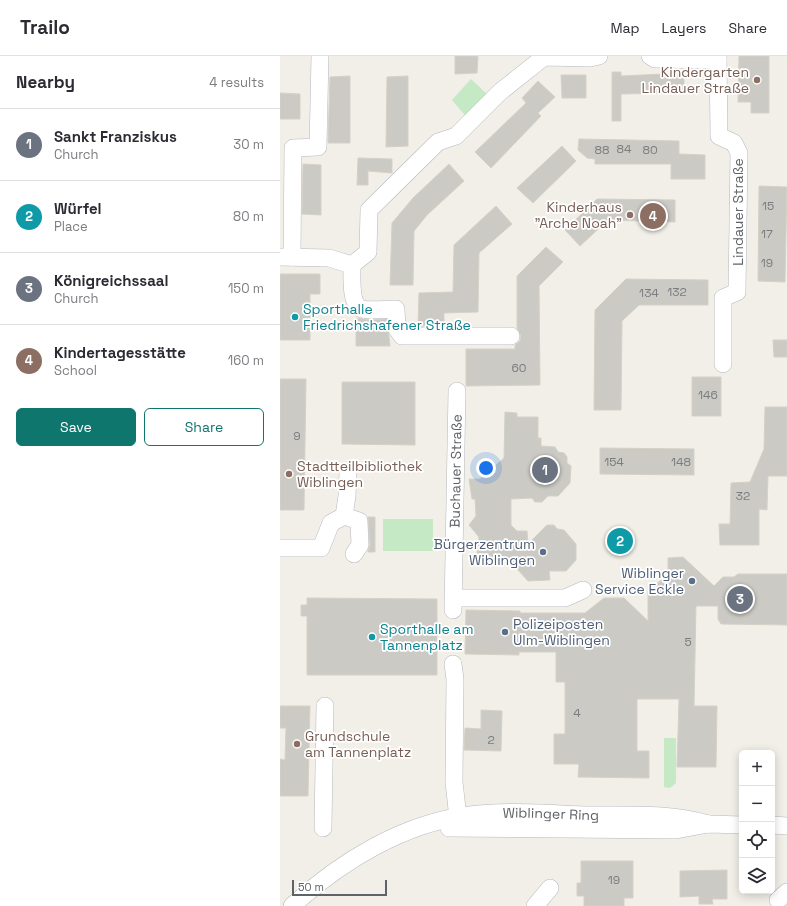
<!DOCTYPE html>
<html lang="en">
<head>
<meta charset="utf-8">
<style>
	:root { --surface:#fff; --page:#f7f7f7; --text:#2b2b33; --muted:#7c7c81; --line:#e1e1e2; --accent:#0f766e }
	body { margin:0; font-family:"Space Grotesk",sans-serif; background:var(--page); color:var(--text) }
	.controls { position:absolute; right:12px; bottom:12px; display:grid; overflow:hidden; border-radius:6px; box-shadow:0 2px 10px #0003 }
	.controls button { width:36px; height:36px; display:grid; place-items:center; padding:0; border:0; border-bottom:1px solid var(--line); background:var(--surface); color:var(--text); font:20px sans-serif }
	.scale { position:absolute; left:12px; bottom:10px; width:95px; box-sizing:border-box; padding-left:4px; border:2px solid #5f6368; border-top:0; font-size:11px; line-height:14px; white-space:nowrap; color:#5f6368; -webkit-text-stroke:3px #fff; paint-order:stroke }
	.you { position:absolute; left:206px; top:412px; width:14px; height:14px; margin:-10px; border:3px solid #fff; border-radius:50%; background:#1a73e8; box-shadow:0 0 0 6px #1a73e833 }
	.badge { display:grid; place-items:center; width:26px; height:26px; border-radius:50%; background:var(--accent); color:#fff; font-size:13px; font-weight:700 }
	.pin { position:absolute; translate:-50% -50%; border:2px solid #fff; box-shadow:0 1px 4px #0006 }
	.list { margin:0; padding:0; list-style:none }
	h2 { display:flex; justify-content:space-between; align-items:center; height:52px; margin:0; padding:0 16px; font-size:17px }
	h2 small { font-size:13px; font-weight:400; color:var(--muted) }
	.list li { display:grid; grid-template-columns:26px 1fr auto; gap:12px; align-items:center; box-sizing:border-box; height:72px; padding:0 16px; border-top:1px solid var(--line) }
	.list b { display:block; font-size:15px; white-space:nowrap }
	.list p { margin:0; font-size:13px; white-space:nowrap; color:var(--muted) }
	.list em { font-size:13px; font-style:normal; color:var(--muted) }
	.actions { display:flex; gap:8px; padding:12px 16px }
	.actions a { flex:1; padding:9px 0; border:1px solid var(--accent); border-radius:6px; text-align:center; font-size:14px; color:var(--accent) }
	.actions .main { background:var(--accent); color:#fff }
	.icon { flex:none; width:22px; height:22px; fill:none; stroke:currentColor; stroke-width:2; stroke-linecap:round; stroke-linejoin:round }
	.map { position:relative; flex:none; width:507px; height:850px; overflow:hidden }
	header { display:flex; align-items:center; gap:24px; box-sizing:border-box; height:56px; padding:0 20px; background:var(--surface); border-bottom:1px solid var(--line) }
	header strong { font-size:19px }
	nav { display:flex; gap:22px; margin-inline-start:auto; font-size:14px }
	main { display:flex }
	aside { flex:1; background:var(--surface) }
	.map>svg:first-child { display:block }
</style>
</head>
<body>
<header>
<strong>Trailo</strong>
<nav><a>Map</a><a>Layers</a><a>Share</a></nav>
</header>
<main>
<aside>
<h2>Nearby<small>4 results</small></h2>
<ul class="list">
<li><span class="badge" style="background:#6b7280">1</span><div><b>Sankt Franziskus</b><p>Church</p></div><em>30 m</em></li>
<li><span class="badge" style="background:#0f9aa8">2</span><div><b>Würfel</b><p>Place</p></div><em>80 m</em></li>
<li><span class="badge" style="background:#6b7280">3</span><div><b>Königreichssaal</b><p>Church</p></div><em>150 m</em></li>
<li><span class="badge" style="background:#8d6e63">4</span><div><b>Kindertagesstätte</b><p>School</p></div><em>160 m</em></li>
</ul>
<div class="actions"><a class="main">Save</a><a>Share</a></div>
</aside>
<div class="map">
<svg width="507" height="850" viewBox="0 0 507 850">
	<rect width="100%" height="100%" fill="#f1efe8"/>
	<path fill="#c5e8c5" d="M191,23L210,41L188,63L172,44Z
		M103,463H153V495H103Z
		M384,682H396V727L390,732L384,731Z"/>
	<path fill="#cccac5" stroke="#d6d1c6" d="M175,0H198L197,17L175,18Z
		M459,0H489V57H471V46H458Z
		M332,16H341V20L404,17V37L341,38V65H332Z
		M281,19H306V42H282Z
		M70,20V87H48L50,21Z
		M128,20V90L106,91L107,21Z
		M258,25L275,41L258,57L261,60L211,112L195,96L246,47L242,42Z
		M0,37L20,38V63H0Z
		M299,83L399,85V98L425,99V123H391V108H315V103L307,102L298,94Z
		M282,90L296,105L253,147L237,132Z
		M78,102L112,103V117L88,115V129H77Z
		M23,108L41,109V159L22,158Z
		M169,108L184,125L147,159L134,175L133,229H110L112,167L133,142Z
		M479,130L507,131L505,226L478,225Z
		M317,143L395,144V166L328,164L300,190L285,174Z
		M216,150L232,168L199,197L198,256L164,257V270H138L139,237L173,236L174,189Z
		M266,191L283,206L259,230L260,329L186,330V293H235V289L240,285L241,280L237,272V220Z
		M0,218H40V238H30V284H0Z
		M346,223L428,224V249H359L342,265L341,354H314L315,254Z
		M76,262L89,264L107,263L110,290H76Z
		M493,284H507V301H494Z
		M412,321H441V360H412Z
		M0,323H26L24,454H0Z
		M62,326H135V389L62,388Z
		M485,351H507V420H488L487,454L479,453V489H440L439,468H450L451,427L470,426L484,393Z
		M225,356L237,357V361H258V382H261V390L275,391L278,396L284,397L287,401V407L291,410L290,427L278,440H268L262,446H255L252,442L231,443V469L237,475H247L248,488L267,469H274L277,473L284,474L296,488V504L286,515H269L270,524L248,525L229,504H196L199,481L189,469L196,460L195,443H192L189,423H200L224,402Z
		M320,392L414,393V419L320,418Z
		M88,461H95V496H88L90,489Z
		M403,501L434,530L443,521H454L458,518H507V569L441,568L438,563V550H416L414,650H437L436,711H397L399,643H357V695H369V722L298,721L299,708H274V678H285V626H276V596H239V599L185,598L186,554L240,555V557H305L324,542H344L368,565V535L388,518V502Z
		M27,542L157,543V619H27V560H21V549H27Z
		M0,650H30L28,740H0V703L5,704L6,672H0Z
		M201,654L222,655L221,695L184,694L185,672L201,673Z
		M301,805H353V842H344V850H304V840H297V827H301Z
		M447,814V843H432L433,848H419V840L400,841V815Z"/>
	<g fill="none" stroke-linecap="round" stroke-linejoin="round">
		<g stroke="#b5b8bc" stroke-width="18">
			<g id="minor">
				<path d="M370,0L375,3L438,4"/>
				<path d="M438,0L439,80L454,87L459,97L457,236L443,242V308"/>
				<path d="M1,201L49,202L72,209"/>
				<path d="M12,201L13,92L38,91L40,0"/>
				<path d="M72,209L88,196L89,154L158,86L176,80L220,36L264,1L310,2L319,0"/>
				<path d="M72,209C72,220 70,249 82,253C90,255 107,253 116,253L117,273L122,280H231"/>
				<path d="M68,416L67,440L64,460L79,465L80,489L74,498"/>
				<path d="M0,492H41L51,467L64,460"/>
				<path d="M174,542H285L303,534"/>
				<path id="s1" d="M173,554L177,335"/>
				<path d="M173,608L175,623L174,726L179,771"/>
				<path d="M492,769L507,770"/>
				<path d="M43,772L45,650"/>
				<path d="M169,772L396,774L428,768L462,769"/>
				<path d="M498,844L507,836"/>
				<path id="s2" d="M12,850C60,806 123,767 190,759C229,754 271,758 311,759C350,759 390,757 428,768"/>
				<path d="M255,850L270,832"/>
			</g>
		</g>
		<use href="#minor" stroke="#fff" stroke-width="17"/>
	</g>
	<g fill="#8d6e63" stroke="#fff" stroke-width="1.5">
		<circle cx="477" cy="24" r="4"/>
		<circle cx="350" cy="159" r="4"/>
		<circle cx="9" cy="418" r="4"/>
		<circle cx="17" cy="688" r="4"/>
	</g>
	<g fill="#0f9aa8" stroke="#fff" stroke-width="1.5">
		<circle cx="15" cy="261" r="4"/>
		<circle cx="92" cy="581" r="4"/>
	</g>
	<g fill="#5c6f8a" stroke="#fff" stroke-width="1.5">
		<circle cx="263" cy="496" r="4"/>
		<circle cx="412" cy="525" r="4"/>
		<circle cx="225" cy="576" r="4"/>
	</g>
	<g text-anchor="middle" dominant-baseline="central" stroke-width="3.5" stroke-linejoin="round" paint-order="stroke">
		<g font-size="12" fill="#7a7d7f">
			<text x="344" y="93">84</text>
			<text x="322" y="94">88</text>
			<text x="370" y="94">80</text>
			<text x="488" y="150">15</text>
			<text x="487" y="178">17</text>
			<text x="487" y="207">19</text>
			<text x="397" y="236">132</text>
			<text x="369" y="237">134</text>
			<text x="239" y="312">60</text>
			<text x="428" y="339">146</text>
			<text x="17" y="380">9</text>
			<text x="334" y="406">154</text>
			<text x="401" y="406">148</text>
			<text x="463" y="440">32</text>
			<text x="408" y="586">5</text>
			<text x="297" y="657">4</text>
			<text x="211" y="684">2</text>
			<text x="334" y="824">19</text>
		</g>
		<g font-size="14" fill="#785e54" stroke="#fff" text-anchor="end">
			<text x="469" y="16">Kindergarten<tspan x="469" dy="16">Lindauer Straße</tspan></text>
			<text x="342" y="151">Kinderhaus<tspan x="342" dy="16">"Arche Noah"</tspan></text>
			<text x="17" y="410" text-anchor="start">Stadtteilbibliothek<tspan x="17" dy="16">Wiblingen</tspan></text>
			<text x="25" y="680" text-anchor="start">Grundschule<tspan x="25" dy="16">am Tannenplatz</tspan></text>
		</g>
		<g font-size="14" fill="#5f6368" stroke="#fff">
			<text transform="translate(458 156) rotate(-90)">Lindauer Straße</text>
			<text stroke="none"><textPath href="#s1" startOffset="139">Buchauer Straße</textPath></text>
			<text stroke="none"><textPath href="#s2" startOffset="284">Wiblinger Ring</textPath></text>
		</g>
		<g font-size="14" fill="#0d838f" stroke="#fff" text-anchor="start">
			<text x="23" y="253">Sporthalle<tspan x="23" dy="16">Friedrichshafener Straße</tspan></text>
			<text x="100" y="573">Sporthalle am<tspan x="100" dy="16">Tannenplatz</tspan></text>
		</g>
		<g font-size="14" fill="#4e5e75" stroke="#fff" text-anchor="end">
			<text x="255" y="488">Bürgerzentrum<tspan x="255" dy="16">Wiblingen</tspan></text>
			<text x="404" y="517">Wiblinger<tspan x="404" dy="16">Service Eckle</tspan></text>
			<text x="233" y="568" text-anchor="start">Polizeiposten<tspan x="233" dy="16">Ulm-Wiblingen</tspan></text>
		</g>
	</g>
</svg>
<div class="controls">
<button>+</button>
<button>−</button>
<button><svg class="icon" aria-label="locate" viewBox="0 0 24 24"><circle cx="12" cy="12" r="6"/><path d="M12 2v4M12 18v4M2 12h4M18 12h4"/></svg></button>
<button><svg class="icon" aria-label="layers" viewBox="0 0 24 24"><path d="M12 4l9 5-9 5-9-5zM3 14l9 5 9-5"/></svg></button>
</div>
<div class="scale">50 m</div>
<div class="you"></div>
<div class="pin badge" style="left:265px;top:414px;background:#6b7280">1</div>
<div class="pin badge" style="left:340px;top:485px;background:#0f9aa8">2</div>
<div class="pin badge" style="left:460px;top:543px;background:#6b7280">3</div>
<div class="pin badge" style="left:373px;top:160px;background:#8d6e63">4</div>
</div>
</main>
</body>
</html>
